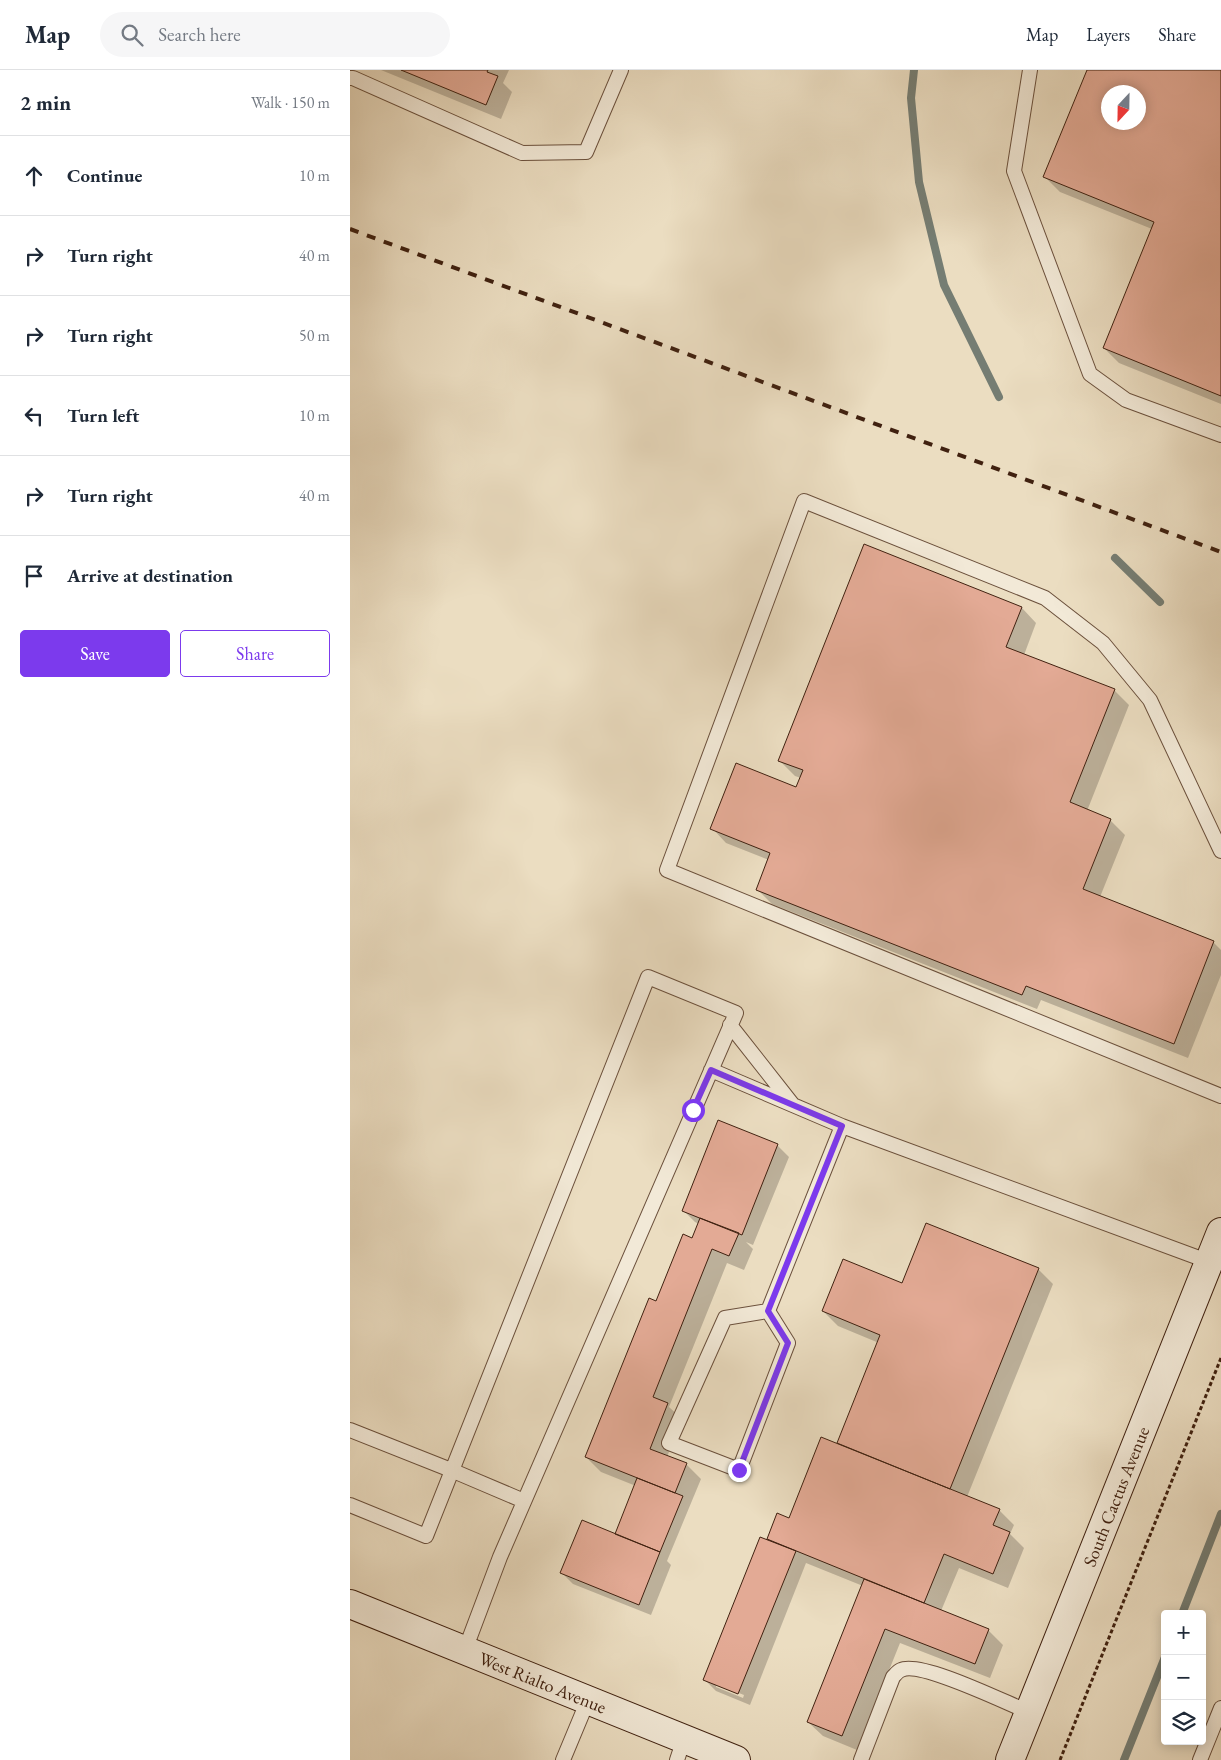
<!DOCTYPE html>
<html lang="en">
<head>
<meta charset="utf-8">
<style>
	:root { --surface:#fff; --page:#f6f6f7; --text:#1f2937; --muted:#747a83; --line:#e0e1e3; --accent:#7c3aed }
	body { margin:0; font-family:"EB Garamond",serif; background:var(--page); color:var(--text) }
	.controls { position:absolute; right:15px; bottom:15px; display:grid; overflow:hidden; border-radius:5px; box-shadow:0 2px 12px #0003 }
	.controls button { width:45px; height:45px; display:grid; place-items:center; padding:0; border:0; border-bottom:1px solid var(--line); background:var(--surface); color:var(--text); font:25px sans-serif }
	.compass { position:absolute; left:751px; top:15px; width:45px; height:45px; border-radius:50%; background:var(--surface); box-shadow:0 2px 12px #0003; rotate:202deg }
	.stop { position:absolute; width:15px; height:15px; margin:-11px; border:4px solid #7c3aed; border-radius:50%; background:#fff }
	.stop.end { background:#7c3aed; border-color:#fff; box-shadow:0 1px 5px #0008 }
	.list { margin:0; padding:0; list-style:none }
	h2 { display:flex; justify-content:space-between; align-items:center; height:65px; margin:0; padding:0 20px; font-size:21px }
	h2 small { font-size:16px; font-weight:400; color:var(--muted) }
	.list li { display:grid; grid-template-columns:32px 1fr auto; gap:15px; align-items:center; box-sizing:border-box; height:80px; padding:0 20px; border-top:1px solid var(--line) }
	.list b { display:block; font-size:19px; white-space:nowrap }
	.list em { font-size:16px; font-style:normal; color:var(--muted) }
	.actions { display:flex; gap:10px; padding:15px 20px }
	.actions a { flex:1; padding:11px 0; border:1px solid var(--accent); border-radius:5px; text-align:center; font-size:18px; color:var(--accent) }
	.actions .main { background:var(--accent); color:#fff }
	.icon { flex:none; width:28px; height:28px; fill:none; stroke:currentColor; stroke-width:2; stroke-linecap:round; stroke-linejoin:round }
	.map { position:relative; flex:none; width:871px; height:1690px; overflow:hidden }
	header { display:flex; align-items:center; gap:30px; box-sizing:border-box; height:70px; padding:0 25px; background:var(--surface); border-bottom:1px solid var(--line) }
	header strong { font-size:24px }
	nav { display:flex; gap:28px; margin-inline-start:auto; font-size:18px }
	.search { width:350px; height:45px; background:var(--page); display:flex; align-items:center; gap:12px; box-sizing:border-box; padding:0 18px; border-radius:28px; color:var(--muted); font-size:19px }
	main { display:flex }
	aside { flex:1; background:var(--surface) }
	.map>svg:first-child { display:block }
</style>
</head>
<body>
<header>
<strong>Map</strong>
<div class="search"><svg class="icon" aria-label="search" viewBox="0 0 24 24"><circle cx="10" cy="10" r="6"/><path d="M15 15l6 6"/></svg>Search here</div>
<nav><a>Map</a><a>Layers</a><a>Share</a></nav>
</header>
<main>
<aside>
<h2>2 min<small>Walk · 150 m</small></h2>
<ul class="list">
<li><svg class="icon" aria-label="ahead" viewBox="0 0 24 24"><path d="M12 20V5M6 11l6-6 6 6"/></svg><div><b>Continue</b></div><em>10 m</em></li>
<li><svg class="icon" aria-label="right" viewBox="0 0 24 24"><path d="M7 20v-9h11M14 6l5 5-5 5"/></svg><div><b>Turn right</b></div><em>40 m</em></li>
<li><svg class="icon" aria-label="right" viewBox="0 0 24 24"><path d="M7 20v-9h11M14 6l5 5-5 5"/></svg><div><b>Turn right</b></div><em>50 m</em></li>
<li><svg class="icon" aria-label="left" viewBox="0 0 24 24"><path d="M17 20v-9H6M10 6l-5 5 5 5"/></svg><div><b>Turn left</b></div><em>10 m</em></li>
<li><svg class="icon" aria-label="right" viewBox="0 0 24 24"><path d="M7 20v-9h11M14 6l5 5-5 5"/></svg><div><b>Turn right</b></div><em>40 m</em></li>
<li><svg class="icon" aria-label="arrive" viewBox="0 0 24 24"><path d="M6 21V4h12l-3 4 3 4H6"/></svg><div><b>Arrive at destination</b></div></li>
</ul>
<div class="actions"><a class="main">Save</a><a>Share</a></div>
</aside>
<div class="map">
<svg width="871" height="1690" viewBox="0 0 871 1690">
	<rect width="100%" height="100%" fill="#ebddc1"/>
	<filter id="stains"><feTurbulence type="fractalNoise" baseFrequency=".004" numOctaves="4"/><feColorMatrix values="0 0 0 0 .2 0 0 0 0 .09 0 0 0 0 .02 0 0 0 .5 -.17"/></filter>
	<radialGradient id="worn" r=".72"><stop offset=".6" stop-color="#630" stop-opacity="0"/><stop offset="1" stop-color="#630" stop-opacity=".3"/></radialGradient>
	<path fill="#0003" fill-rule="evenodd" d="M31,0H159L153,13L162,22L151,49Z
		M738,0H871V334L769,293L754,278L802,159L710,122L695,107ZM758,22H788V52H758Z
		M672,538L686,553L674,585L764,620L779,635L737,741L760,750L775,765L750,827L863,872L871,880V905L838,988L691,930L687,939L422,834L407,819L419,790L376,773L362,758L447,718L451,708L445,706L430,691Z
		M427,1075L439,1087L403,1175L396,1172L403,1179L394,1200L377,1193L319,1337L332,1349L317,1387L336,1394L351,1409L317,1491L321,1495L301,1545L223,1514L212,1503L266,1466L286,1416L251,1402L236,1387L307,1233L343,1170L349,1154L345,1152L333,1140Z
		M688,1199L703,1214L617,1427L649,1440L664,1455L660,1464L674,1478L658,1518L609,1498L591,1541L638,1560L653,1575L640,1608L550,1573L507,1680L473,1666L458,1652L513,1516L456,1493L400,1635L366,1621L354,1609L428,1445L440,1450L488,1375L529,1273L488,1256L473,1241L552,1215ZM366,1614L394,1625L393,1628L366,1617Z"/>
	<g fill="none" stroke-linecap="round" stroke-linejoin="round">
		<path stroke="#757d73" stroke-width="8" d="M564,0L561,28L569,112L594,215L649,327
			M765,488L810,532
			M832,1544L871,1444
			M774,1690L815,1587"/>
	</g>
	<path fill="#e3aa95" stroke="#402110" fill-rule="evenodd" d="M51,0H138L137,2L148,6L136,35Z
		M737,0H871V326L753,278L804,152L693,107ZM758,22H788V52H758Z
		M514,474L672,537L656,577L765,619L720,732L761,749L733,819L864,871L824,974L676,916L672,925L406,820L420,783L360,759L386,693L446,717L453,700L428,691Z
		M368,1050L428,1074L392,1165L332,1141Z
		M350,1148L389,1163L379,1186L362,1179L303,1327L318,1333L300,1379L337,1393L325,1423L235,1387L299,1228L306,1231L333,1164L342,1168Z
		M576,1153L689,1198L600,1419L487,1373L530,1265L472,1241L493,1189L552,1213Z
		M471,1367L650,1439L643,1455L660,1462L643,1504L594,1484L574,1533L417,1469L427,1443L439,1448Z
		M287,1408L333,1426L310,1482L265,1464Z
		M232,1450L310,1482L289,1535L210,1503Z
		M410,1467L446,1481L388,1624L353,1610Z
		M514,1509L639,1559L625,1594L535,1559L492,1666L457,1652Z"/>
	<g fill="none" stroke-linecap="round" stroke-linejoin="round">
		<g stroke="#6b503c" stroke-width="16">
			<path id="lane" d="M680,0L664,101L740,304L776,330L871,365
				M0,8H3L172,83L236,82L271,0
				M871,781L800,630L753,573L695,528L454,431L317,800L871,1026
				M380,955L443,1035
				M361,1000L492,1056L860,1192
				M418,1241L438,1273L389,1400L319,1373L375,1248L418,1241L492,1056
				M0,1360L101,1400L174,1431
				M0,1435L76,1466L298,907L386,943L150,1487L115,1580
				M213,1690L238,1630
				M327,1690L334,1669
				M511,1690L543,1607C545,1605 548,1601 551,1600C570,1590 656,1633 679,1642
				M850,1690L871,1638"/>
		</g>
		<g stroke="#402110" stroke-width="30">
			<g id="secondary">
				<path id="s1" d="M0,1534L386,1690"/>
				<path id="s2" d="M660,1690L871,1162"/>
			</g>
		</g>
		<path stroke="#402110" stroke-width="3" stroke-dasharray="4 2.5" stroke-linecap="butt" d="M710,1690L871,1288"/>
		<use href="#lane" stroke="#f2e9d7" stroke-width="14"/>
		<use href="#secondary" stroke="#f2e9d7" stroke-width="28"/>
		<path stroke="#402110" stroke-width="4" stroke-dasharray="9 9" stroke-linecap="butt" d="M0,159L871,482"/>
	</g>
	<g fill="none" stroke-linecap="round" stroke-linejoin="round">
		<path stroke="#7c3aed" stroke-width="6" d="M343,1040L361,1000L492,1056L418,1241L438,1273L389,1400"/>
	</g>
	<g text-anchor="middle" dominant-baseline="central" stroke-width="4.5" stroke-linejoin="round" paint-order="stroke">
		<g font-size="18" fill="#402110" stroke="#f2e9d7">
			<text stroke="none"><textPath href="#s2" startOffset="284">South Cactus Avenue</textPath></text>
			<text stroke="none"><textPath href="#s1" startOffset="208">West Rialto Avenue</textPath></text>
		</g>
	</g>
	<rect width="100%" height="100%" filter="url(#stains)"/>
	<rect width="100%" height="100%" fill="url(#worn)"/>
</svg>
<div class="controls">
<button>+</button>
<button>−</button>
<button><svg class="icon" aria-label="layers" viewBox="0 0 24 24"><path d="M12 4l9 5-9 5-9-5zM3 14l9 5 9-5"/></svg></button>
</div>
<svg class="compass" viewBox="-18 -18 36 36"><path d="M0-13l5 13h-10z" fill="#e53935"/><path d="M0 13l5-13h-10z" fill="#747a83"/></svg>
<div class="stop" style="left:343px;top:1040px"></div>
<div class="stop end" style="left:389px;top:1400px"></div>
</div>
</main>
</body>
</html>
